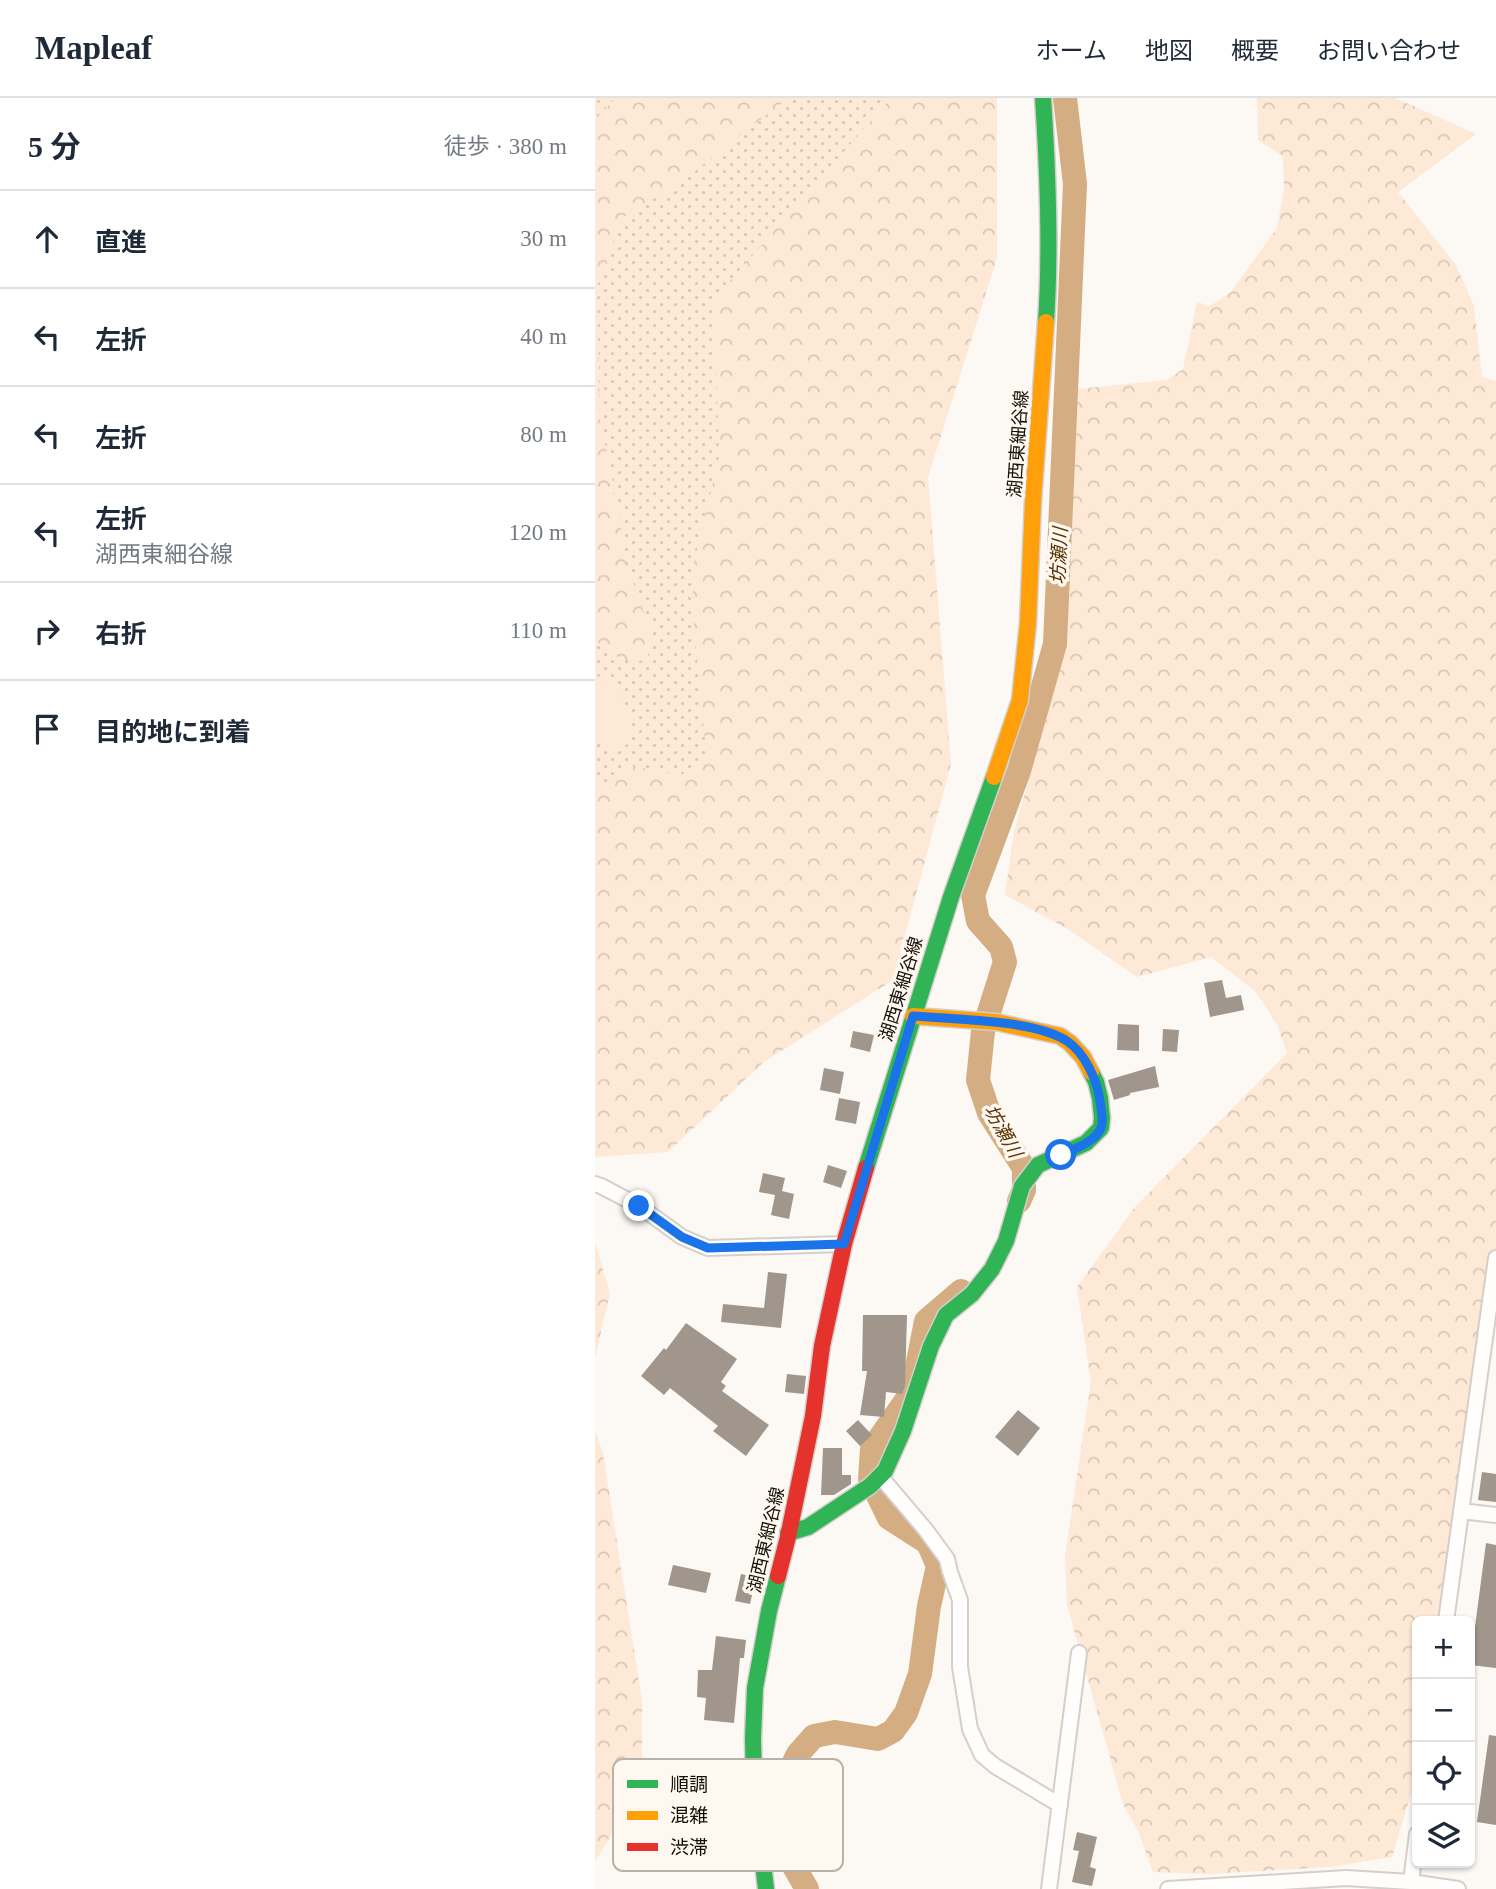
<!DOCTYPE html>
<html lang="ja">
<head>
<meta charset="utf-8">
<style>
	:root { --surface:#fff; --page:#f6f6f7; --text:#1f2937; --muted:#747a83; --line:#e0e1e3 }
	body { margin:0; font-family:"Times New Roman","Noto Sans JP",serif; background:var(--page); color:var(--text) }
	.controls { position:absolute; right:21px; bottom:21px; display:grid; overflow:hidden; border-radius:10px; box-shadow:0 2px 5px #0004 }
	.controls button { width:63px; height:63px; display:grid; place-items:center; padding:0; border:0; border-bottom:2px solid var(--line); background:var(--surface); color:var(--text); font:35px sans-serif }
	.stop { position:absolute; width:21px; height:21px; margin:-16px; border:5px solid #1a73e8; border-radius:50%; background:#fff }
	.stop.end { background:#1a73e8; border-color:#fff; box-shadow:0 2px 7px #0008 }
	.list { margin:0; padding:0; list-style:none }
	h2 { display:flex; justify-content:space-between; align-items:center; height:91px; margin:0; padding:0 28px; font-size:30px }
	h2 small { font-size:23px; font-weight:400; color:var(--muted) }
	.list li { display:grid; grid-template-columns:46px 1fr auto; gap:21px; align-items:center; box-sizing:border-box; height:98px; padding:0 28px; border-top:2px solid var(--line) }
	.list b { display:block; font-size:26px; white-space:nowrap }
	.list p { margin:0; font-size:23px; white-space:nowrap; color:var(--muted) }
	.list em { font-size:23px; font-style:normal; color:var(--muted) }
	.icon { flex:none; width:38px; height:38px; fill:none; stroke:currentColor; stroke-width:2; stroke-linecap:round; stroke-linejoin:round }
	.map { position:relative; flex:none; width:901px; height:1791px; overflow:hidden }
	header { display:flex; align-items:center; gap:42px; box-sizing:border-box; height:98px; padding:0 35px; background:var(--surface); border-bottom:2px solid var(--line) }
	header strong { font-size:33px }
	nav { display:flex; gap:38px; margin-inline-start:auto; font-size:24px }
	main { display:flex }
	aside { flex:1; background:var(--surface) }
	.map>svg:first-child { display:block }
</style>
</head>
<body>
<header>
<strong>Mapleaf</strong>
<nav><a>ホーム</a><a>地図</a><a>概要</a><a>お問い合わせ</a></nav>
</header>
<main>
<aside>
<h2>5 分<small>徒歩 · 380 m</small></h2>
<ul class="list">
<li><svg class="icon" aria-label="ahead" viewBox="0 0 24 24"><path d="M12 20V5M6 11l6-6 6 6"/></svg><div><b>直進</b></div><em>30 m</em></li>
<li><svg class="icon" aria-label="left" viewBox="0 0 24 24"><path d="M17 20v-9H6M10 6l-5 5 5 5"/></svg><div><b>左折</b></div><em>40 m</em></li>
<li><svg class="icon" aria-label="left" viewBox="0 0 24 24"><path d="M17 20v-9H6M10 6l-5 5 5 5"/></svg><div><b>左折</b></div><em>80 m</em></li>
<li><svg class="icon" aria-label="left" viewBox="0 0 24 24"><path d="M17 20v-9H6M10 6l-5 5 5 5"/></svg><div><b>左折</b><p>湖西東細谷線</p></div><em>120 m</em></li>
<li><svg class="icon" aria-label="right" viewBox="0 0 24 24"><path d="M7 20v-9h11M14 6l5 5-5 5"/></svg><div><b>右折</b></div><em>110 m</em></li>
<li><svg class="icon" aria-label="arrive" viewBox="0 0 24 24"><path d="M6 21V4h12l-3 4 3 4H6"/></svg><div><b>目的地に到着</b></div></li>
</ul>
</aside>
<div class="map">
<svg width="901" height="1791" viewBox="0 0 901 1791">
	<defs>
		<pattern id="grass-dots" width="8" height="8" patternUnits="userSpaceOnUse" patternTransform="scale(1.75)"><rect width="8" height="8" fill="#fde9d6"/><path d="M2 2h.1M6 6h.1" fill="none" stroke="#d8c7b6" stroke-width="1.8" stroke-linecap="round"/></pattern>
		<pattern id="forest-crowns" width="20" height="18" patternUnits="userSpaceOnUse" patternTransform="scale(1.75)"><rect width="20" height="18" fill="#fde9d6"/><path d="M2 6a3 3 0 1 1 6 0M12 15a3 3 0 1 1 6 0" fill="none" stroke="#d8c7b6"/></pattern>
	</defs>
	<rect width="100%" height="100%" fill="#fcf8f4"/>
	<path fill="url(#grass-dots)" d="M0,0H345L117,753L0,733Z"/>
	<path fill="url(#forest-crowns)" d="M20,0H193L82,87L27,120L2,189L5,325L17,375L19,403L27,419L26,451L58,539L52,560L40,565L15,556L0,541V22Z
		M296,0H402V160L333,379L356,666L298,882L169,964L73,1054L0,1059V684L12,687L36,668L86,677L112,663L99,532L97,473L124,359L119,201Z
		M662,0H800L881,36L803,94L861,167L879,208L887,279L901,283V1160L851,1523H822V1676L797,1759L734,1769L614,1776L558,1774L543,1733L528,1706L472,1507L470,1458L496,1284L482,1189L540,1109L692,955L682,926L660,893L616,859L542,879L471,830L410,797L419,734L472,548L473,532L468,492L472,462L474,407L479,375L476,356L478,328L476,311L483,291L572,282L588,271L602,204L615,208L636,194L682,130L689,90L688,58L663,42Z
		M0,1145L15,1195L0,1260Z
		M0,1331L8,1356L47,1602V1685L0,1764Z"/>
	<path fill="#fde9d6" d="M3,578C31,595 30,607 38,637L33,646L21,651L8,645L0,633V579Z"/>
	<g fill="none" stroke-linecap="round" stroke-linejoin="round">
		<path stroke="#d5ad83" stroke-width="24" d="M424,1103L429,1092V1070L394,1015L383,982L388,933L410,864L406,849L383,823L378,797L424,673L460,546L480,86L470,0
			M212,1791L193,1758L188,1728L190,1682L203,1656L219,1638L240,1634L283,1641L298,1633L311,1615L325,1576L334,1508L343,1468L333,1445L294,1420L275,1381L277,1351L317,1294L331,1223L366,1193"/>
	</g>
	<path fill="#a0968c" d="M627,882L631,900L646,897L649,912L615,919L609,885Z
		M523,926L544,927V953L522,952Z
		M568,931L584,932L582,954L567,953Z
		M258,933L279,937L275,954L255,949Z
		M560,968L564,989L535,995V997L519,1002L513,982Z
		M229,970L249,974L245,996L225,992Z
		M244,1000L265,1004L261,1026L240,1022Z
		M233,1067L252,1073L246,1090L228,1084Z
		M168,1075L190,1080L187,1093L199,1096L194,1121L176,1117L180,1097L164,1094Z
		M173,1174L192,1176L186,1230L126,1224L128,1206L169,1210Z
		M268,1217H312L310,1288L307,1296L291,1294L289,1319L265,1317L272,1273H267Z
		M91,1225L142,1261L126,1284L131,1288L127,1293L174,1327L151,1358L118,1333L123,1328L75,1290L69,1297L46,1278L69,1250L71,1252Z
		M192,1276L211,1278L209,1296L190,1294Z
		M423,1312L445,1330L423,1358L400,1339Z
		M263,1322L277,1337L265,1348L251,1333Z
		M228,1350H247V1377H256V1386L239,1397H226Z
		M887,1374L901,1376V1404L883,1402Z
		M891,1445L901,1447V1570L875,1567Z
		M78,1467L116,1475L111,1495L73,1487Z
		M146,1476L161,1479L155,1506L140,1503Z
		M121,1538L151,1542L149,1560H145L139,1625L109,1622L111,1600L102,1599L103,1572H117Z
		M894,1637L901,1638V1727L882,1724Z
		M482,1734L502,1739L495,1769L501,1771L497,1788L477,1784L484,1753L478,1752Z"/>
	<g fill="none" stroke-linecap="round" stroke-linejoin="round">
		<g stroke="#d4cfca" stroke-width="18">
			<path id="street" d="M0,1086L6,1088L44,1108L87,1139L113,1150L249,1146
				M285,1378L330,1431L352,1461L355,1474L365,1502V1569L375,1631L387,1657L400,1668L465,1707
				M866,1413L901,1417
				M851,1523L901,1160
				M816,1784L822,1736
				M454,1791L484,1555
				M573,1791L751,1780L816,1784L863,1791"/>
		</g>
		<g stroke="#d4cfca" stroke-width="19">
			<path id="fast" d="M448,0C453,75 456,150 451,224
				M271,1070L356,799L399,679
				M193,1435L213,1429L275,1388L290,1373L308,1333L336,1248L351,1217L377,1196L397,1171L411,1143L427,1088L443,1067L491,1045L506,1030L507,1020L505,1000L501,984L496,974
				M171,1791L159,1688L158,1640L160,1590L174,1513L183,1478"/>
		</g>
		<g stroke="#d4cfca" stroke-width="19">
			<path id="slow" d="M399,679L425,602L433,525L438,403L451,224
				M318,918L401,924L465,938L475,945L488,959L496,974"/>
		</g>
		<g stroke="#d4cfca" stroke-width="19">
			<path id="jam" d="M183,1478L193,1439L218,1318L227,1248L249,1146L271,1070"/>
		</g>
		<use href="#street" stroke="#fffefd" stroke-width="14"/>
		<use href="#fast" stroke="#30b455" stroke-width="16"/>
		<use href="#slow" stroke="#ff9f0a" stroke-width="16"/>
		<use href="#jam" stroke="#e5322d" stroke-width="16"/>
	</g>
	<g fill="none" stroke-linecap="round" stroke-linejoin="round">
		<path stroke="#1a73e8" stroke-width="9" d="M44,1108L87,1139L113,1150L249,1146L318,918C357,921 441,922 472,943C490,955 502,982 505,1003C506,1011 509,1022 506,1030C499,1045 479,1051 466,1057"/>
	</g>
	<g text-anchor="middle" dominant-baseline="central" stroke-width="7" stroke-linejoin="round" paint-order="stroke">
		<g font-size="18" fill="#150f09" stroke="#fff8f1">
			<text transform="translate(423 346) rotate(-86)">湖西東細谷線</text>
			<text transform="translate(306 891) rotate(-73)">湖西東細谷線</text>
			<text transform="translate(171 1442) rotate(-77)">湖西東細谷線</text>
		</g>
		<g font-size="19" font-style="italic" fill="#593403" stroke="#fff8f1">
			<text transform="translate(464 458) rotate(-87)">坊瀬川</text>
			<text transform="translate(408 1033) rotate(61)">坊瀬川</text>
		</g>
	</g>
	<rect x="18" y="1661" width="230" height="112" rx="10" fill="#fff8f1" stroke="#b9b2ab" stroke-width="2"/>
	<rect x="32" y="1682" width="31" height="8" fill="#30b455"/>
	<rect x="32" y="1713" width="31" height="9" fill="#ff9f0a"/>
	<rect x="32" y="1745" width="31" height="8" fill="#e5322d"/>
	<g font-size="19" fill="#150f09">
		<text x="75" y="1693">順調</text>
		<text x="75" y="1724">混雑</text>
		<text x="75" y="1756">渋滞</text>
	</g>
</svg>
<div class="controls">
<button>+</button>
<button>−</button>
<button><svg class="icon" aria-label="locate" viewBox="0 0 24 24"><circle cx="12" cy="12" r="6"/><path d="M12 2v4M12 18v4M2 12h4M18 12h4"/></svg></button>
<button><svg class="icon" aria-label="layers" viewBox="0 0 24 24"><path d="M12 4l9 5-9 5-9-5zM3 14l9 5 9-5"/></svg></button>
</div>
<div class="stop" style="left:466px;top:1057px"></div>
<div class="stop end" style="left:44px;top:1108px"></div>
</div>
</main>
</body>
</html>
